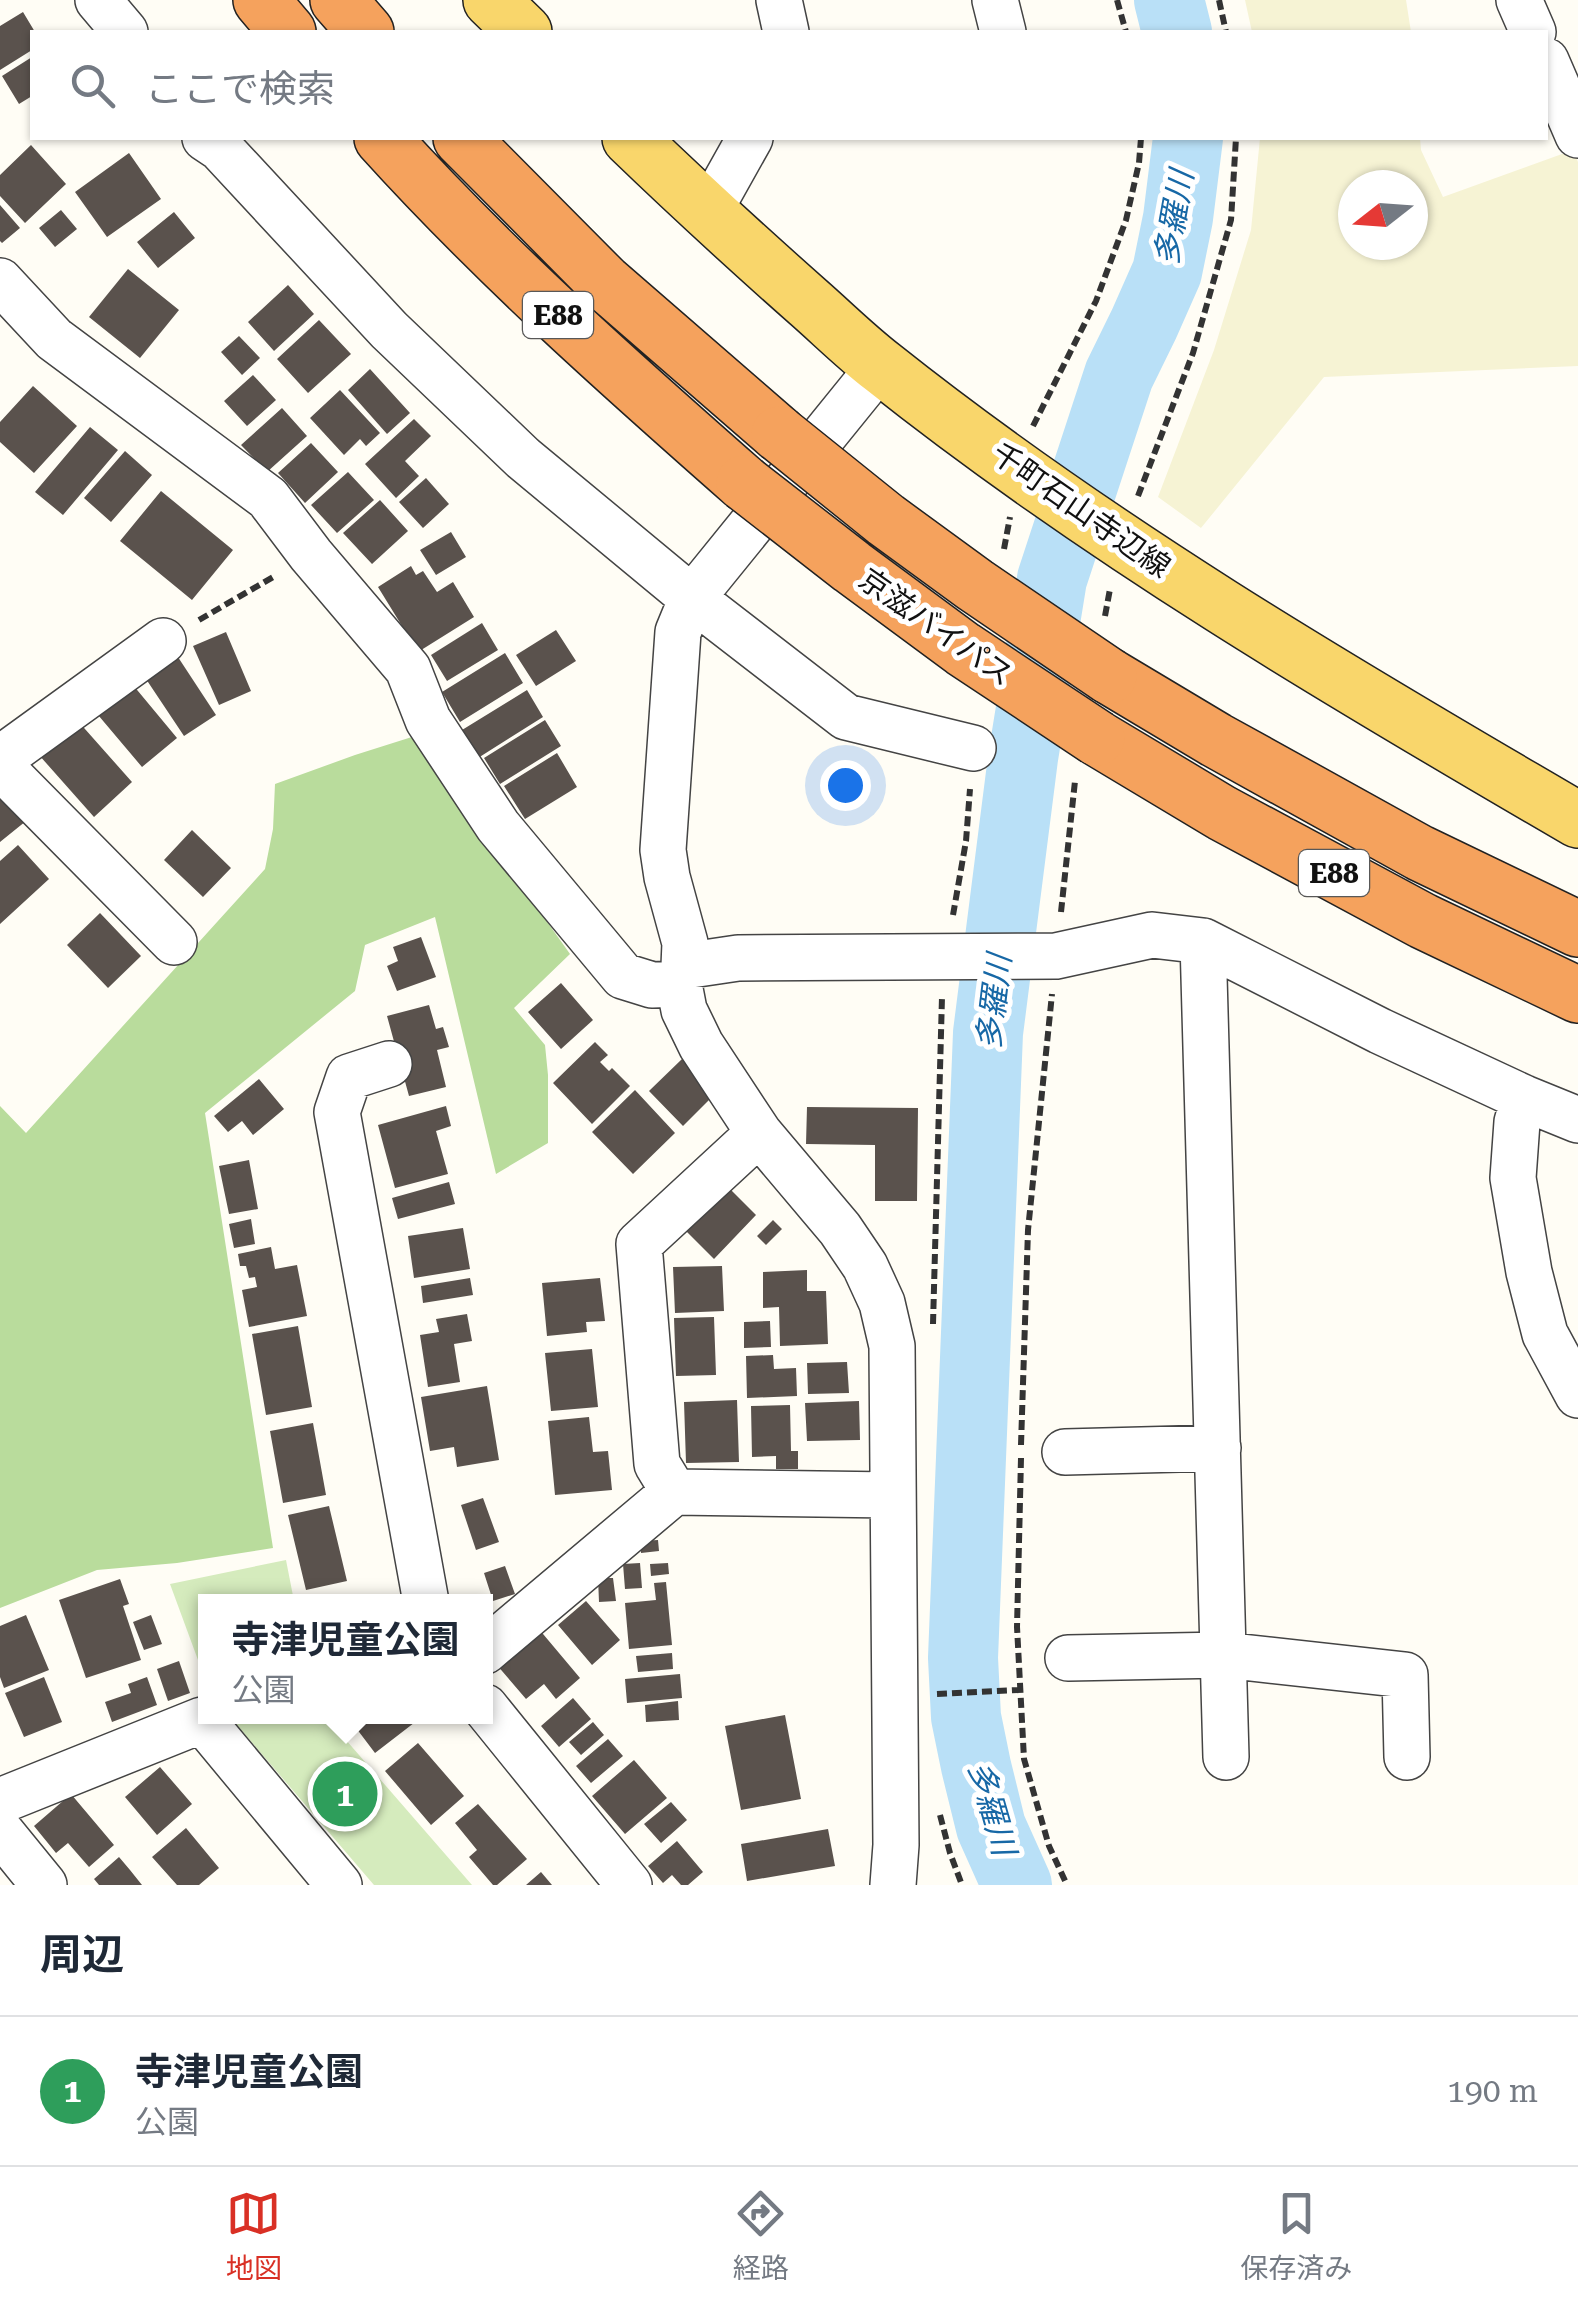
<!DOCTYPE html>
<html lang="ja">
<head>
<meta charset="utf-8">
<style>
	:root { --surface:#fff; --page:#f2f2f3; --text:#1f2937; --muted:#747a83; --line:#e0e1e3; --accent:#d93025 }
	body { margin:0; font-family:"Roboto Serif","Noto Sans JP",serif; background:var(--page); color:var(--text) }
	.compass { position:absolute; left:1338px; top:170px; width:90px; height:90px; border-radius:50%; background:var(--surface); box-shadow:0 2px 8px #0004; rotate:253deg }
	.you { position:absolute; left:845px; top:785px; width:35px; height:35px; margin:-25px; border:8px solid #fff; border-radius:50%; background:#1a73e8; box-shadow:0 0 0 15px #1a73e833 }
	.badge { display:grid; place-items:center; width:65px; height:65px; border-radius:50%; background:var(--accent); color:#fff; font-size:32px; font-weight:700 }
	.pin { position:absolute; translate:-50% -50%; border:5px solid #fff; box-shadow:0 2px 10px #0006 }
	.popup { position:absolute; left:198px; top:1594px; width:295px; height:130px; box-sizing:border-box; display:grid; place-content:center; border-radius:0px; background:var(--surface); filter:drop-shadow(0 2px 8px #0005); font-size:32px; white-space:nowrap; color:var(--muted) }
	.popup b { font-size:38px; color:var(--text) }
	.popup::after { content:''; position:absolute; left:50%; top:100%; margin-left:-20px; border:20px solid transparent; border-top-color:var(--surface) }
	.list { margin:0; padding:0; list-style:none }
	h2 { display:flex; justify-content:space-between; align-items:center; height:130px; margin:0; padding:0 40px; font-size:42px }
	h2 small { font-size:32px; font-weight:400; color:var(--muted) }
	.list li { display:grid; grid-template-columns:65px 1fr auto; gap:30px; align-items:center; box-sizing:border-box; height:150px; padding:0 40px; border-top:2px solid var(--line) }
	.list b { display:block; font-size:38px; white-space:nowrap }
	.list p { margin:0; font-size:32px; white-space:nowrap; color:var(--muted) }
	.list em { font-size:32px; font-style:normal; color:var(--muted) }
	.icon { flex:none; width:55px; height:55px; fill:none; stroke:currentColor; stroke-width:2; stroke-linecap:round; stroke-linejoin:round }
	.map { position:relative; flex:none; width:1578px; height:1885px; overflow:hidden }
	.search { position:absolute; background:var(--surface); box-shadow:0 2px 8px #0004; left:30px; right:30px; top:30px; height:110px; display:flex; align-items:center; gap:25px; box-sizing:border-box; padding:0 35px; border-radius:0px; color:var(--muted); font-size:38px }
	.sheet { height:280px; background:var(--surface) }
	nav { display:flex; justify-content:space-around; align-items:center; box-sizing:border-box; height:140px; border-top:2px solid var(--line); background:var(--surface); font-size:28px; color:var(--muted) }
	nav a { display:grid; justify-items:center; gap:5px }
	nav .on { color:var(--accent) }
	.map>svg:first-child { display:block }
</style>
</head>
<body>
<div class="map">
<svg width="1578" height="1885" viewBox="0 0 1578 1885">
	<rect width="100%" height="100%" fill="#fffdf5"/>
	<path fill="#f6f3d4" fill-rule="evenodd" d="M1245,0H1406L1411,32H1252Z
		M1260,138H1420L1421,150L1443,197L1573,150L1578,162V366L1324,377L1201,528L1158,497L1214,350L1251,230ZM1353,185H1413V245H1353Z"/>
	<path fill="#d5ebbd" d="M286,1560L294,1601L205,1602V1679L170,1584Z
		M230,1717H326L472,1885H374Z"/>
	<path fill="#b9dc9c" d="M415,736L570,954L514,1008L545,1045L548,1075V1143L496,1174L435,917L365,945L355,991L205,1113L273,1548L177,1563L97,1570L0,1608V1106L26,1133L265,869L273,829L275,784L355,755Z"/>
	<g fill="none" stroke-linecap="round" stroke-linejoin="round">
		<path stroke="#b9e0f7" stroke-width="70" d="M1169,0L1177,32
			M1017,1885L991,1827L976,1766L966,1717L963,1658L988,1033L1023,758L1052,579L1119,375L1144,324L1167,272L1178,218L1188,138"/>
	</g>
	<path fill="#5a524d" d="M23,12L35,32H32V50L0,70V26Z
		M32,57V96L19,104L2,76Z
		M31,145L66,184L25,223L0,196V175Z
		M129,153L161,199L107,237L75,192Z
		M0,205L20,228L2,243L0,241Z
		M61,210L77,229L55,247L39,228Z
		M174,212L195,238L158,268L137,242Z
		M128,269L179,310L140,358L89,317Z
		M288,285L314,314L274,351L248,322Z
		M319,320L351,354L308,393L277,359Z
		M239,336L260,358L242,375L221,352Z
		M370,369L410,413L387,434L348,390Z
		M253,375L276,400L247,426L224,401Z
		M33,386L77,426L34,473L0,442V422Z
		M340,390L380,433L366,446L360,439L344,455L310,418Z
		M282,408L307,436L267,472L241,445Z
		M414,419L431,436L405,461L419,476L396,498L365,464Z
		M90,427L118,450L63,515L35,492Z
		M311,443L338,472L305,503L278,473Z
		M125,451L152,475L111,522L84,498Z
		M348,472L374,500L337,533L311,505Z
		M426,478L449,504L423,528L399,502Z
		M161,491L233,550L192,600L120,541Z
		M380,500L408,531L372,564L343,533Z
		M451,532L466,557L436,575L420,550Z
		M411,566L416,575L423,571L437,592L453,582L474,617L418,652L378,587Z
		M482,623L498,650L447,681L431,655Z
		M556,630L576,661L536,686L516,655Z
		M226,632L251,691L219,705L193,646Z
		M174,651L216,715L184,736L142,673Z
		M505,653L523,683L460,722L442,692Z
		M128,679L177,738L142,767L93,709Z
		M527,690L543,717L478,758L462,730Z
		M77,720L132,782L94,817L39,755Z
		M545,720L561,746L500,784L484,758Z
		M557,753L577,787L525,819L504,786Z
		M0,791L26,821L0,842Z
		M192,830L231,868L203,897L164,860Z
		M18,845L49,879L0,924V861Z
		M100,913L141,956L108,988L67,945Z
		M421,937L436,977L397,991L387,966L398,961L393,947Z
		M561,983L593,1020L561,1049L528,1012Z
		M429,1005L436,1029L443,1027L449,1047L437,1050L446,1087L409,1096L387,1016Z
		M595,1042L608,1055L600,1062L609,1071L612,1068L630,1086L592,1124L553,1083Z
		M682,1059L715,1094L683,1126L649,1091Z
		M259,1079L284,1109L253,1135L242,1121L228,1132L214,1116Z
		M635,1090L675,1133L633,1174L592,1132Z
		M446,1106L451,1126L436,1131L448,1174L395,1188L378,1125Z
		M807,1107L918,1108L917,1201H875V1145L806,1144Z
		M249,1160L258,1209L229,1214L219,1166Z
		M449,1182L455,1204L398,1219L392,1198Z
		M727,1186L756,1215L714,1259L685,1230Z
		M251,1219L255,1244L234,1248L229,1224Z
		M773,1220L782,1229L766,1245L757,1236Z
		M463,1228L470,1269L414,1278L408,1236Z
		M271,1247L275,1269L297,1265L307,1316L249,1327L242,1290L257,1287L255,1277L249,1278L246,1266H240L238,1254Z
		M722,1266L724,1311L675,1313L673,1267Z
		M807,1270V1291H826L828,1344L780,1346L779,1307L763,1308V1272Z
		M470,1278L473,1295L423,1303L421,1286Z
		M600,1278L605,1321L586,1322L587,1332L547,1336L542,1283Z
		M467,1314L472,1341L454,1344L460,1382L428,1387L420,1335L439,1332L436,1319Z
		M714,1317L716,1375L676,1376L674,1318Z
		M770,1321L771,1347L744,1348V1322Z
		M298,1326L312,1407L266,1415L252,1334Z
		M592,1349L598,1407L551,1411L545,1353Z
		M773,1355L774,1369L796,1368L797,1396L747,1398L746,1356Z
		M847,1362L849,1393L808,1394L807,1363Z
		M487,1386L499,1460L457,1467L454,1447L430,1451L421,1397Z
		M737,1400L739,1462L686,1463L684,1402Z
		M859,1401L860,1440L807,1441L805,1403Z
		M790,1405L791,1451H798V1469H776V1456L752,1457L751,1406Z
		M589,1417L593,1452L608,1451L612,1490L555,1495L548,1421Z
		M313,1423L326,1495L283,1503L270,1431Z
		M483,1498L499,1542L476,1550L461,1505Z
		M329,1506L347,1581L306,1590L288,1515Z
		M658,1540L659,1551L641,1553V1541Z
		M640,1563L642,1588L625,1589L623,1564Z
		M668,1563L669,1574L651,1576L650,1564Z
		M505,1566L515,1594L493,1601L484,1573Z
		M598,1578H613L616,1601L599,1602Z
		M120,1579L129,1604L123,1606L141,1660L86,1678L59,1600Z
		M666,1582L672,1645L629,1649L625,1603L656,1600L654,1583Z
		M586,1601L620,1640L592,1665L558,1625Z
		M26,1615L49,1670L4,1688L0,1677V1626Z
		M151,1615L162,1644L144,1650L133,1622Z
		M538,1628L580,1678L556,1699L544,1684L526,1699L496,1664Z
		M672,1653L673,1669L638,1672L636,1656Z
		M179,1661L190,1693L168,1701L157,1669Z
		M680,1674L682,1698L627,1703L625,1679Z
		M44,1677L62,1722L24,1737L5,1693Z
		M147,1677L157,1705L112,1722L105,1702L131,1693L128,1684Z
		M573,1698L591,1719L559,1747L541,1726Z
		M678,1701L679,1720L646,1722L645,1705Z
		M785,1715L801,1799L741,1810L725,1726Z
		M347,1716H423L375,1753Z
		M593,1722L604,1735L581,1755L569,1742Z
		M608,1739L623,1756L591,1783L576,1766Z
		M418,1743L464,1796L431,1825L385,1771Z
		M634,1760L667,1798L625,1834L592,1796Z
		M160,1767L192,1804L157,1835L125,1797Z
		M71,1794L114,1845L89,1867L68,1843L56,1853L34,1826Z
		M671,1802L687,1820L661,1843L644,1824Z
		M478,1804L527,1859L497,1885H493L469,1857L477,1850L455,1823Z
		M186,1828L219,1868L199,1885H177L152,1857Z
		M828,1829L835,1866L747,1881L741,1844Z
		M677,1841L703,1872L688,1885H681L672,1875L663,1883L648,1866Z
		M119,1857L130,1870L142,1885H99L94,1879Z
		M541,1872L552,1885H526Z"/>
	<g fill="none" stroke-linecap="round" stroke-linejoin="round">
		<g stroke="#444" stroke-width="48">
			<path id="minor" d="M98,0L125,32
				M779,0L786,32
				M995,0L1003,32
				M1519,0L1533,32
				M1546,61L1578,135
				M205,138L220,148L389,330L523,458L692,598L846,717L973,748
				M708,213L750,138
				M0,281L54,339L268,498L311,555L408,669L428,720L498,826L623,976L652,985L679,984
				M880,366L692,598L678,632L663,850L667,877L685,943L684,966L679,984L684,1010L701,1045L759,1133L840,1229L865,1266L882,1303L892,1346L896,1845L893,1885
				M0,759L163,641
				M0,766L174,942
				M1203,941L1226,1757
				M684,966L738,958L1056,956L1152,935L1203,941L1380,1031L1524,1098L1578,1120
				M389,1064L349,1077L337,1112L426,1602
				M1524,1098L1517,1122L1513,1178L1529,1272L1545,1334L1578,1395
				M1065,1452L1218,1448
				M674,1492L657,1464L639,1244L759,1133
				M485,1651L674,1492L893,1495
				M1068,1658L1224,1655L1405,1675L1407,1757
				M485,1707L629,1885
				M0,1801L202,1720L339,1885
				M0,1831L44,1885"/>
		</g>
		<g stroke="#222" stroke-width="58">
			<path id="major" d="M491,0L524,32
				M630,138C688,194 747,248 808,302C832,323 856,347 882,367C1098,539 1339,681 1578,820"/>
		</g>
		<g stroke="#222" stroke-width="58">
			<path id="highway" d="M261,0L288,32
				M338,0L366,32
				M382,138C494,262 619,373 744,483
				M461,138L604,282L779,434
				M1109,676L1216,740L1420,853L1578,929
				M1097,738L1222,813L1423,921L1578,995"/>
		</g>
		<path stroke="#333" stroke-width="6" stroke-dasharray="10 5" stroke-linecap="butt" d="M1117,0L1126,32
			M1219,0L1226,32
			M1033,426L1096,301L1126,220L1139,163L1141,138
			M1138,496L1193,353L1231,220L1236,138
			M1004,549L1010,517
			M1105,616L1110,589
			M199,620L275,576
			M1061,912L1075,781
			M953,915L966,841L970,789
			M933,1324L942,997
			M1021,1445L1028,1230L1052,994
			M1021,1458L1017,1627L1024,1759L1049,1846L1067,1885
			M937,1694L1019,1690
			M940,1815L950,1853L962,1885"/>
		<use href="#minor" stroke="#fff" stroke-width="45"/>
		<use href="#major" stroke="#f9d66b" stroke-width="55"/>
		<use href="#highway" stroke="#f5a25d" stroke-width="55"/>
		<g stroke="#222" stroke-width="58" stroke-linecap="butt">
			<path id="highway-bridge" d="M779,434L886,520L975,585L1109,676
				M744,483L852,567L963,649L1097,738"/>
		</g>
		<use href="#highway-bridge" stroke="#f5a25d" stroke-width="55"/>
	</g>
	<g text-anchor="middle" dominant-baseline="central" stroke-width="10" stroke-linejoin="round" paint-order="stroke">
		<g fill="#fff" stroke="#585858" stroke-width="2.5">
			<rect x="523" y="292" width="70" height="46" rx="8"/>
			<rect x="1299" y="850" width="70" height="46" rx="8"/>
		</g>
		<g font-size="28" font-weight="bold" fill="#111">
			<text x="558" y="315">E88</text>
			<text x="1334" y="873">E88</text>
		</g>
		<g font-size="30" fill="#111" stroke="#fff">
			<text transform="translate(1081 510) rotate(35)">千町石山寺辺線</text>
			<text transform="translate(936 627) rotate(35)">京滋バイパス</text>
		</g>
		<g font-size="32" font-style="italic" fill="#1768a6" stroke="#fff">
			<text transform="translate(1174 218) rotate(-80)">多羅川</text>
			<text transform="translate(994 1002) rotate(-83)">多羅川</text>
			<text transform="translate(992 1808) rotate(74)">多羅川</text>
		</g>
	</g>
</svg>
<svg class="compass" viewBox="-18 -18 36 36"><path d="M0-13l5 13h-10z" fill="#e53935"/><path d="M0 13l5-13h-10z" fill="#747a83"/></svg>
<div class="you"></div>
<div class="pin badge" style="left:345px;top:1794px;background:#2e9e5b">1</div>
<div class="popup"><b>寺津児童公園</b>公園</div>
<div class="search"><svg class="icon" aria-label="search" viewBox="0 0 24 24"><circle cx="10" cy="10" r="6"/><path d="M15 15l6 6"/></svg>ここで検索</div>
</div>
<section class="sheet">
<h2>周辺<small></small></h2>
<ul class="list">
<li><span class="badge" style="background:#2e9e5b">1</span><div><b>寺津児童公園</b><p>公園</p></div><em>190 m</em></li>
</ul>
</section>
<nav>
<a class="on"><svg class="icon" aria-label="map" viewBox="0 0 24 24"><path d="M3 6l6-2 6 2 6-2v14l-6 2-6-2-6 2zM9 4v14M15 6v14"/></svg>地図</a>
<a><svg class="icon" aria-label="directions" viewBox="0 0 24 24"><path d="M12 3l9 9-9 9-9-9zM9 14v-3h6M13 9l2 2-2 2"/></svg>経路</a>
<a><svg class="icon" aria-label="saved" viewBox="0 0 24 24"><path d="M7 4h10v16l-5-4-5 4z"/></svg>保存済み</a>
</nav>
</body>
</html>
